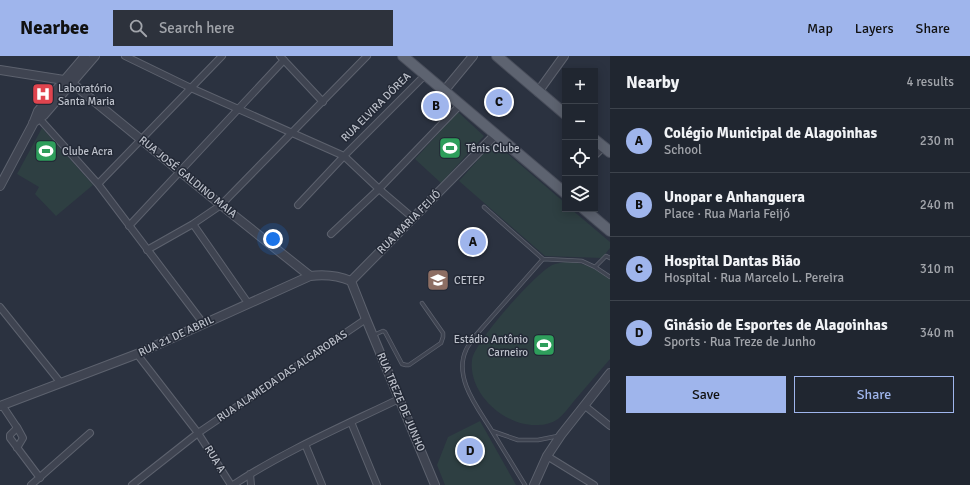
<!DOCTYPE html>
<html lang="en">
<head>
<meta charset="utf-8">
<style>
	:root { --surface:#202630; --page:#2d323c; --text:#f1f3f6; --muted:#a2a5ab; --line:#3d434c; --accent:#9fb5ec }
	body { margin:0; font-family:Signika,sans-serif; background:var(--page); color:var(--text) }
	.controls { position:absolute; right:12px; top:12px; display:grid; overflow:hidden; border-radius:0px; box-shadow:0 2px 10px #0003 }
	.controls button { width:36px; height:36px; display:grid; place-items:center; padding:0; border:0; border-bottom:1px solid var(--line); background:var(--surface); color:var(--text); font:20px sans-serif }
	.you { position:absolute; left:273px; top:183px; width:14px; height:14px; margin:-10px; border:3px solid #fff; border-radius:50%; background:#1a73e8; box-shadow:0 0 0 6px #1a73e833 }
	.badge { display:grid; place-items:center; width:26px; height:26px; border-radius:50%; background:var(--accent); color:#111; font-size:13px; font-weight:700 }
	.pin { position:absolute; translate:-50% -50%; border:2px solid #fff; box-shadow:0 1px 4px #0006 }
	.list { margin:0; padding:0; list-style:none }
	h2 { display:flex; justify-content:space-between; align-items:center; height:52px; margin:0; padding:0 16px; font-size:17px }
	h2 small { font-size:13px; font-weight:400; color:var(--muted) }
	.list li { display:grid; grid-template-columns:26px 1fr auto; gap:12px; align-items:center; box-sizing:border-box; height:64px; padding:0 16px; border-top:1px solid var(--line) }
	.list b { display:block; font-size:15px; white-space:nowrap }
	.list p { margin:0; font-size:13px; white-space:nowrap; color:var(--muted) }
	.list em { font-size:13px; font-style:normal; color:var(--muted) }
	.actions { display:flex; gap:8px; padding:12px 16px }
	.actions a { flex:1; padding:9px 0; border:1px solid var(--accent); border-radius:0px; text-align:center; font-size:14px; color:var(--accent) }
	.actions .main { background:var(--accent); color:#111 }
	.icon { flex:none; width:22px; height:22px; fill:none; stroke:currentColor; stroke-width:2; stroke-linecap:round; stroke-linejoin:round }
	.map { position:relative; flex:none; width:610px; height:429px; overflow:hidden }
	header { display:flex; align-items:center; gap:24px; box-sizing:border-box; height:56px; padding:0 20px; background:var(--accent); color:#111 }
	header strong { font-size:19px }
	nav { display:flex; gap:22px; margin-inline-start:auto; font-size:14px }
	.search { width:280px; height:36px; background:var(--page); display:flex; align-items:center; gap:10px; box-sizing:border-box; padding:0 14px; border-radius:0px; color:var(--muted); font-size:15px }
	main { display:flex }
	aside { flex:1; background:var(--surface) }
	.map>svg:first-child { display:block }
</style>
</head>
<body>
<header>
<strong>Nearbee</strong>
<div class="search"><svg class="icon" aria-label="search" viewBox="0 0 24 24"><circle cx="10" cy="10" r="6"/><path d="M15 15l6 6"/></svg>Search here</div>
<nav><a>Map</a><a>Layers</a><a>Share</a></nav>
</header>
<main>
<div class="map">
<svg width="610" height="429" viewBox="0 0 610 429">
	<rect width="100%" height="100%" fill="#2b3240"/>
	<path fill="#2e3f42" d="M458,56L484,80L441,127L415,103Z
		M42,72L93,129L56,160L35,138L39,131L17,118Z
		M494,86L565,147V153H571L610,186V192L602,202L545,200L459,125Z
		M566,206C583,206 597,213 610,223V303C598,317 586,331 574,345C569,351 564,358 558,363C552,367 545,369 538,369C505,371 468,338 472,304C474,286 532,222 549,211C554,207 560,207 566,206Z
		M480,365L516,429H445L437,409L448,381Z"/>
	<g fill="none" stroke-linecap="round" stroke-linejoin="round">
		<g stroke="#5d626e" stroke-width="4.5">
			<path id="service" d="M484,151L543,203L582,205L595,211L610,221
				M543,203L475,280C472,285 468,289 466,294C453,322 478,352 492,375L518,384H538L558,380
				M595,211L606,200L610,202
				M374,279L383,275L385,276L402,308L406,309H409L441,287L443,281V277L422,247
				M492,375L525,429"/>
		</g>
		<g stroke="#5d626e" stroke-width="8">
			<path id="minor" d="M125,0L191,32L344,100L379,133L413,162
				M280,0L323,46
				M37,60L98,128L203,267
				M98,128L222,0
				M298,149L344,100L425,19
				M193,168L248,247
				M129,170L284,4
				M331,178L379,133L460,49
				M147,194L193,168L221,149L367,0
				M0,251L60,326
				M137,298L198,377L231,429
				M2,349L16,370V373L10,379V382L40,422
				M585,350L610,370
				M351,366L377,429
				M17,371L23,382L17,392
				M305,388L322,429
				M547,400L594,429
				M250,418L251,429
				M31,429L90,377
				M132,429L198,377L366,263
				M233,429C285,395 343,370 399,343"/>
		</g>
		<g stroke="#5d626e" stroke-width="10">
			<path id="tertiary" d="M0,14L64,24L72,27L221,149L310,220
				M444,35L473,0
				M538,36L564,0
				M33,67L44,59L95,0
				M595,98L603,90
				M0,130L33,68L38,55L85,0
				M0,350L137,298L310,220C325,218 337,219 351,225
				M435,429L366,263L351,225L496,78
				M534,429L547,400L561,379L610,317"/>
		</g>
		<g stroke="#484d5a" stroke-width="12">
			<path id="primary" d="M403,0L565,137
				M497,0L565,58
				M595,84L610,96
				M584,153L610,175"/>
		</g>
		<use href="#service" stroke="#3f4451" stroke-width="3"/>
		<use href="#minor" stroke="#3f4451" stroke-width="6"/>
		<use href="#tertiary" stroke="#3f4451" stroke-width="8"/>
		<use href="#primary" stroke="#5d6370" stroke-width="10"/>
	</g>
	<defs>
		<g id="hospital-square" transform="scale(1.15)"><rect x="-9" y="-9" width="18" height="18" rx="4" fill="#e0444e" stroke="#232936"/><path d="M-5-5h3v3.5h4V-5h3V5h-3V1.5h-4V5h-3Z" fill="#fff"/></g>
		<g id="stadium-square" transform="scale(1.15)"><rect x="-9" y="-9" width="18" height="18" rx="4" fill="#2e9e5b" stroke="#232936"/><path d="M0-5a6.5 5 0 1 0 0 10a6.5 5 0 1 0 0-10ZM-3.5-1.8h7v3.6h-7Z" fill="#fff"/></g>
		<g id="school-square" transform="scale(1.15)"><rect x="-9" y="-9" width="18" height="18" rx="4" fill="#8d6e63" stroke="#232936"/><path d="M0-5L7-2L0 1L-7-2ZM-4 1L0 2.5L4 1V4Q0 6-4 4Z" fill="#fff"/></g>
	</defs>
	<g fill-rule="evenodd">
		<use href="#hospital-square" x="43" y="38"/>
		<use href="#stadium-square" x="450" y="92"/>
		<use href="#stadium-square" x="46" y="95"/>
		<use href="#school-square" x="438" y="224"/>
		<use href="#stadium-square" x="544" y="289"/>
	</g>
	<g text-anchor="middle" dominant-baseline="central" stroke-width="3" stroke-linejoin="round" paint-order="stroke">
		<g font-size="11" fill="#bcc0ca" stroke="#232936" text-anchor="start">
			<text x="58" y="32">Laboratório<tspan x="58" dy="13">Santa Maria</tspan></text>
			<text x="466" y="92">Tênis Clube</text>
			<text x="62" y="95">Clube Acra</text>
			<text x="454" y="224">CETEP</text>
			<text x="528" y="283" text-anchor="end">Estádio Antônio<tspan x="528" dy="13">Carneiro</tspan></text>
		</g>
		<g font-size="11" fill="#bcc0ca" stroke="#232936">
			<text transform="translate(376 51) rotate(-45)">RUA ELVIRA DÓREA</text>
			<text transform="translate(188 121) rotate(39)">RUA JOSÉ GALDINO MAIA</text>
			<text transform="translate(409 166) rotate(-45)">RUA MARIA FEIJÓ</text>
			<text transform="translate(176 280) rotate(-25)">RUA 21 DE ABRIL</text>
			<text transform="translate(282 320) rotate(-34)">RUA ALAMEDA DAS ALGAROBAS</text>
			<text transform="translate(401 346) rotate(67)">RUA TREZE DE JUNHO</text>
			<text transform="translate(215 403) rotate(58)">RUA A</text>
		</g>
	</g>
</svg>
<div class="controls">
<button>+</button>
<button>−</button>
<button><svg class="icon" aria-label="locate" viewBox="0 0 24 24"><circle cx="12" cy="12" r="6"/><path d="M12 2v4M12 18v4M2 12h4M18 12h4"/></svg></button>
<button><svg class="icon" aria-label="layers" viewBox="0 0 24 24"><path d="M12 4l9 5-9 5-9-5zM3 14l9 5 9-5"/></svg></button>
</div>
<div class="you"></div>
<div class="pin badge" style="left:473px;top:186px">A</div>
<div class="pin badge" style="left:436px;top:50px">B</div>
<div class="pin badge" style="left:499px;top:46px">C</div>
<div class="pin badge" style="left:470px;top:395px">D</div>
</div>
<aside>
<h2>Nearby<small>4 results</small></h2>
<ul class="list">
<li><span class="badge">A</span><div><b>Colégio Municipal de Alagoinhas</b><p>School</p></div><em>230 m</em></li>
<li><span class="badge">B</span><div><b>Unopar e Anhanguera</b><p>Place · Rua Maria Feijó</p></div><em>240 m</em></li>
<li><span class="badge">C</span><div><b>Hospital Dantas Bião</b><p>Hospital · Rua Marcelo L. Pereira</p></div><em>310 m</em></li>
<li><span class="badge">D</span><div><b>Ginásio de Esportes de Alagoinhas</b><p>Sports · Rua Treze de Junho</p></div><em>340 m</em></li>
</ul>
<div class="actions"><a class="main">Save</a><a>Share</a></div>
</aside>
</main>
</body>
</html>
